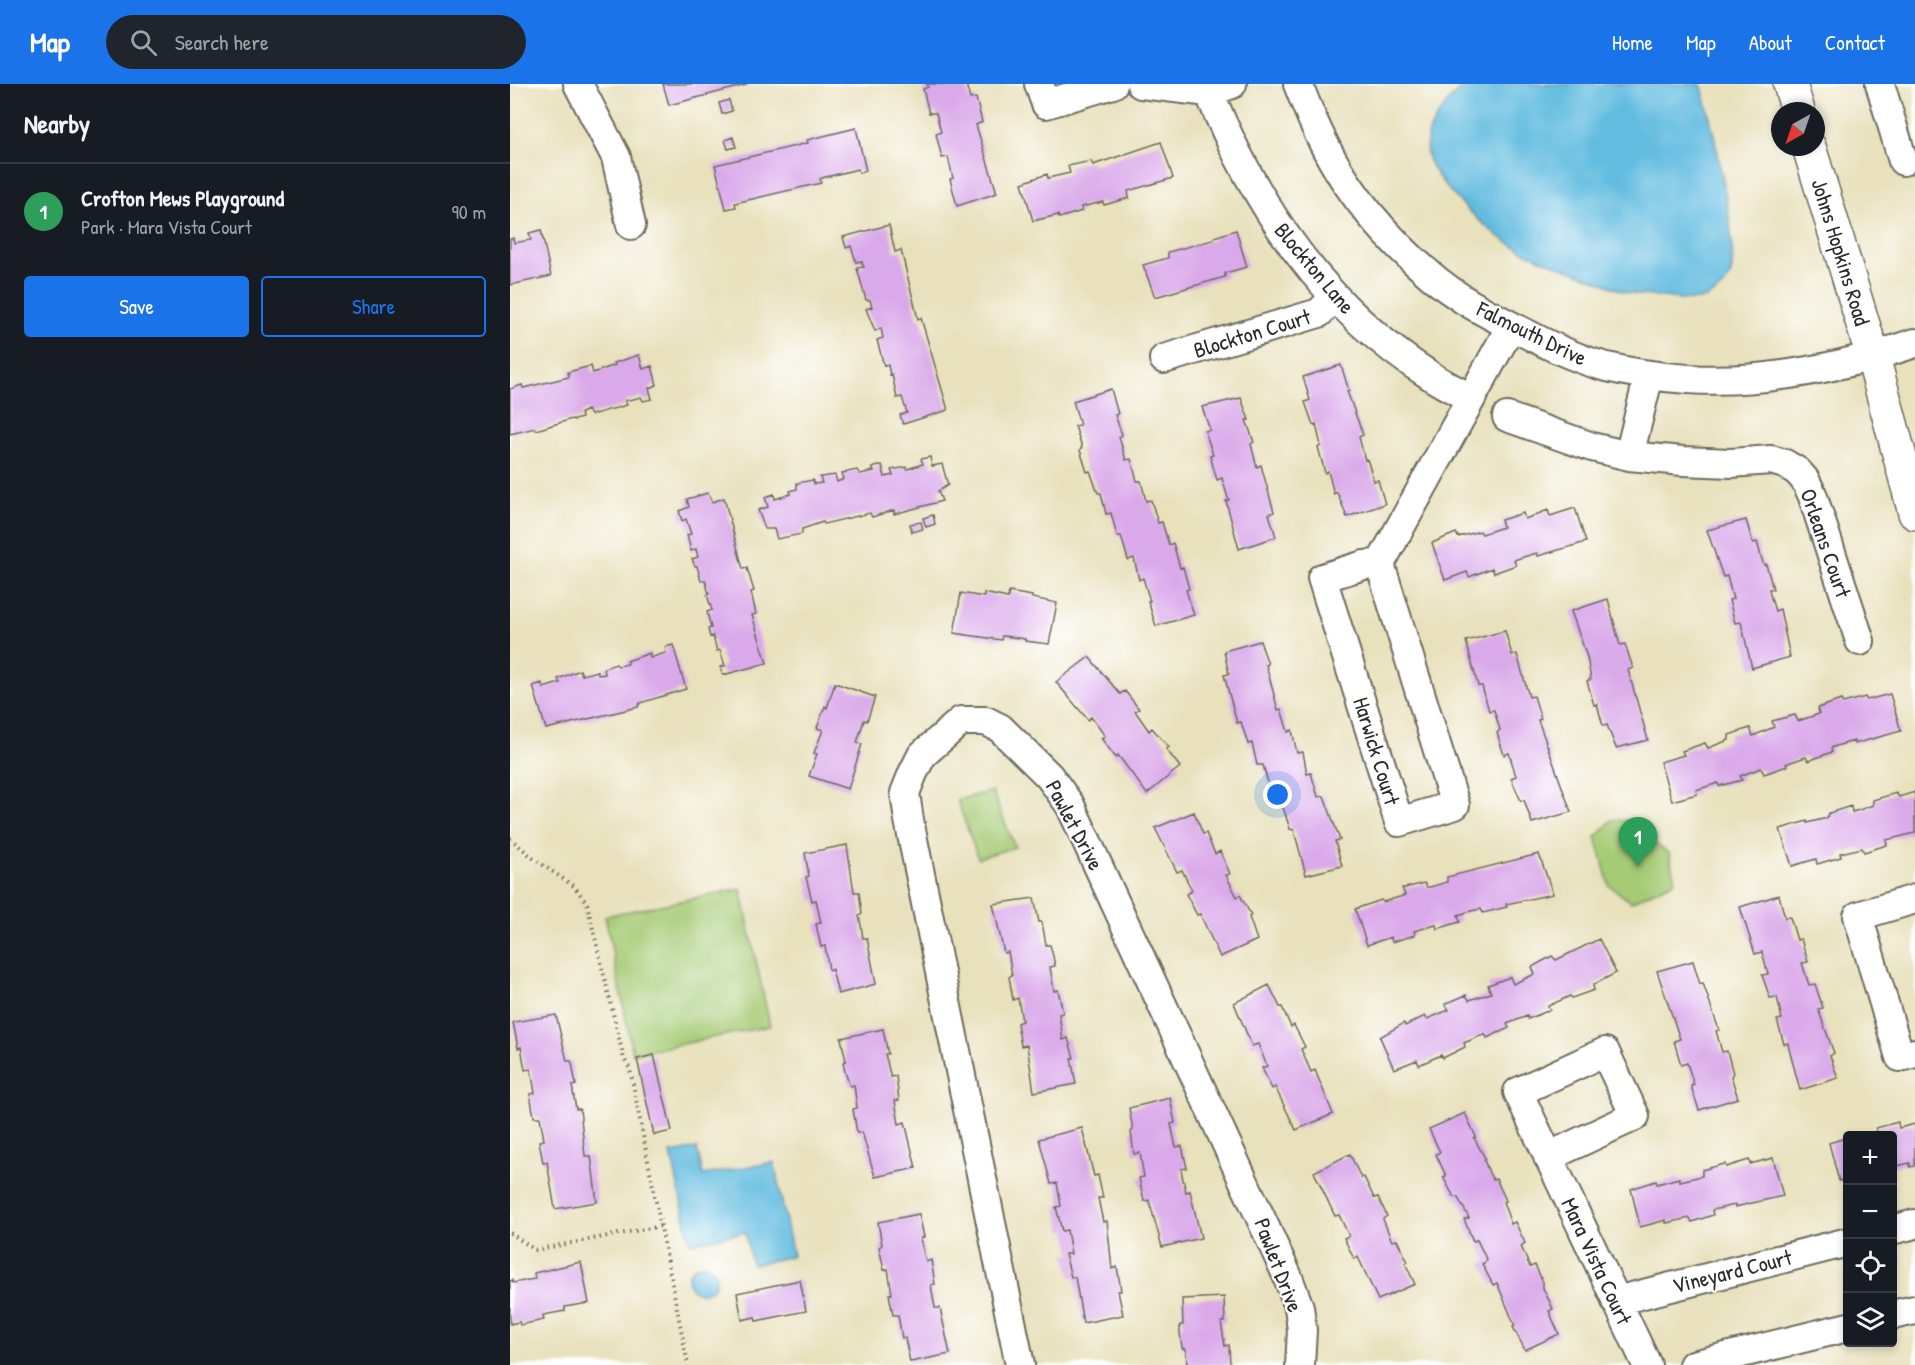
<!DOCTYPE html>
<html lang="en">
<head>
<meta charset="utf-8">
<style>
	:root { --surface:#171b24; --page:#20242c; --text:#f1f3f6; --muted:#9ea1a6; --line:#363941; --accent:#1a73e8 }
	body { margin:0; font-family:"Patrick Hand",sans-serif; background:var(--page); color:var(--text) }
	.controls { position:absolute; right:18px; bottom:18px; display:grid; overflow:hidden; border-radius:6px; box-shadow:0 3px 9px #0003 }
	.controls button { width:54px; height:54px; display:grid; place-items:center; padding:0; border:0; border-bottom:2px solid var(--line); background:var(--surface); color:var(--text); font:30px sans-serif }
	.compass { position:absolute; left:1261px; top:18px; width:54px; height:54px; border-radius:50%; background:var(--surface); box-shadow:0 3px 9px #0003; rotate:220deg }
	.you { position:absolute; left:768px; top:711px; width:21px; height:21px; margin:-15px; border:4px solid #fff; border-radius:50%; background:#1a73e8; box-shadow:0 0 0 9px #1a73e833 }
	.badge { display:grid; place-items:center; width:39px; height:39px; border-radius:50%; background:var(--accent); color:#fff; font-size:20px; font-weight:700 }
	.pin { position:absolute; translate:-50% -50px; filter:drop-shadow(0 2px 3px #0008) }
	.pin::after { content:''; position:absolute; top:32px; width:21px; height:18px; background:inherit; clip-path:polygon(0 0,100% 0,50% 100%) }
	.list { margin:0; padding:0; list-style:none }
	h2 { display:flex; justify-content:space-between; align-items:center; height:78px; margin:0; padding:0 24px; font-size:26px }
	h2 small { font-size:20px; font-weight:400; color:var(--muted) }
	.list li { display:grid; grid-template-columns:39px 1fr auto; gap:18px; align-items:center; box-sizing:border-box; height:96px; padding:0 24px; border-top:2px solid var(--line) }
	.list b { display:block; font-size:22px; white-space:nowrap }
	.list p { margin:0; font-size:20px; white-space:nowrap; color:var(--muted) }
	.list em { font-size:20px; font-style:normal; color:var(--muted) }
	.actions { display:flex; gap:12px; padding:18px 24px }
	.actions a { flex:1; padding:14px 0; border:2px solid var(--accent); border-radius:6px; text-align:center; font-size:21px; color:var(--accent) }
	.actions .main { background:var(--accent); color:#fff }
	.icon { flex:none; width:33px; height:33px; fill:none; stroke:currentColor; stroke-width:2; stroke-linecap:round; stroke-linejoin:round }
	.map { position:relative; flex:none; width:1405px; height:1281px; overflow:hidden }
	header { display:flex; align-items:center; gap:36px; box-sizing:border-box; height:84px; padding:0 30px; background:var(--accent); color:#fff }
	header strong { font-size:28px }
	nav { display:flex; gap:33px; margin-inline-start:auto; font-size:21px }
	.search { width:420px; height:54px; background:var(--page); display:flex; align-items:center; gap:15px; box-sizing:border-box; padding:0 21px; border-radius:33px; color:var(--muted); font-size:22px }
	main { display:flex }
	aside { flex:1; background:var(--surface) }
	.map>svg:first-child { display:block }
</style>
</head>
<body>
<header>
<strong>Map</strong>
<div class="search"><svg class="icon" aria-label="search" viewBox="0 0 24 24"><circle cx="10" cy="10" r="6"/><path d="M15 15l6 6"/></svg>Search here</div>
<nav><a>Home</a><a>Map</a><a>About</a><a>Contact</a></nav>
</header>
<main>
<aside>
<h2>Nearby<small></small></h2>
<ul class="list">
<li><span class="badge" style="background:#2e9e5b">1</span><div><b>Crofton Mews Playground</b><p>Park · Mara Vista Court</p></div><em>90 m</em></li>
</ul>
<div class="actions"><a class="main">Save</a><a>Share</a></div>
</aside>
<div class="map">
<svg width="1405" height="1281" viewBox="0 0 1405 1281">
	<rect width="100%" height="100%" fill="#fff"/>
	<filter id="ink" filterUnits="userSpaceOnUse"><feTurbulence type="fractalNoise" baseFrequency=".0167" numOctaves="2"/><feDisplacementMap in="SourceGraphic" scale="12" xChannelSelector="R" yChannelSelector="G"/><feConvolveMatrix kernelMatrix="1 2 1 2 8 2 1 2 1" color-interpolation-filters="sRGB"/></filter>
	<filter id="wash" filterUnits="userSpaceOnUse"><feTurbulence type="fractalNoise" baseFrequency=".008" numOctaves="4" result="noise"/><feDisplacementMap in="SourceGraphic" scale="24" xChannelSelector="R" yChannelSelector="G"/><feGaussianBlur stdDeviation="1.35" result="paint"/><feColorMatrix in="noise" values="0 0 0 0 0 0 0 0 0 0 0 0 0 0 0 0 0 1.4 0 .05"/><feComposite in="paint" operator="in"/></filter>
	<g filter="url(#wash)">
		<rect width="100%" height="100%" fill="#e8e1bc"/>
		<path fill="#a6cb75" stroke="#687b50" stroke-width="1.5" d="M482,707L505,763L468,774L447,716Z
			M1102,736L1131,737L1137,755L1159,769L1165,797L1121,818L1099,801L1086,753Z
			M231,805L260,942L123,970L95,832Z"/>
		<path fill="#62bce0" stroke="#467486" stroke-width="1.5" d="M955,0H1191C1201,31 1231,167 1220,192C1215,203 1203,212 1193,215C1182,218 1171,215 1161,214C1148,212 1133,212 1120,209C1107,206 1094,199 1082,194C1050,182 1015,172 987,151C966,135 926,98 918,74C909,48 938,16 955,0Z
			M187,1064L193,1091L264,1078L283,1172L242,1181L235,1148L180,1159L161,1069Z
			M178 1195a14 14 0 1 1 28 0a14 14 0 1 1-28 0Z"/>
		<g id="blocks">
			<path fill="#daa9ea" d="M153,0H236V1L159,21Z
				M417,0H456L460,15L466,14L472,38L466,41L487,109L447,122L440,95L443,94L438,73L432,74L426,50L431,48L426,29H419L413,5L418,3Z
				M219,16L222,27L212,30L209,19Z
				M346,44L356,87L349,89L348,85L312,94L310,95L311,99L225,119L226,123L216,125L205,81L298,59L297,56Z
				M223,53L226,63L218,65L215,56Z
				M651,58L663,94L618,107L619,114L594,121L593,118L571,123L572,127L549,134L548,131L523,137L512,99L537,90L538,94L560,89L558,82L581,77L583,81Z
				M379,141L385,168L391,166L408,235L411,234L438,326L393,340L390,331L397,329L392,313L387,314L382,290L380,291L378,281L374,282L367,256L373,254L371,244L365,247L356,225L362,223L360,216H356L347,184L354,183L352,179V177L346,178L341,162L336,164L333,153Z
				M31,146L41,192L0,201V155L3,154L4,159L21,156L19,149Z
				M726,146L737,183L715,189V193L645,213L633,181L658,174V168L703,156L704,153Z
				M129,271L133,285L142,282L147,301L139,304L142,315L133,317L131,313L115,317L117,321L81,331L77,326L71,329L72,334L64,336L62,335L26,346L25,344L0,350V305L12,301L13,304L59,293L58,288L81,282L83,289L105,281L104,279Z
				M831,281L839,307H837L853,351L849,353L855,376L857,375L864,397L868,396L875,420L837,433L827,408L824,410L818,387L815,389L814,385L808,363L811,362L806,340L803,341L795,318L800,316L793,293Z
				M601,305L608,330L605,331L612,351L609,353L616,376L621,375L627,397H631L636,417L641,416L648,439L652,438L659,461L663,459L670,484L673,483L679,505L676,506L684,531L646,542L638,517H640L633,494L629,496L624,474L618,476L611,452H607L601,429L596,430L591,409H588L580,387L577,388L570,366L572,363L565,342L570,341L563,317Z
				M731,314L739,336H736L744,358L741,360L746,380L747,383L751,381L764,428L759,430L766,453L729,465L716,417L719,416L717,411L712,394L707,396L700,372L703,371L695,347L700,346L692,323Z
				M420,373L422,382L432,380L438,401L428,407L432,417L384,430V426L362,433L360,429L314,440L313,438L292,445V450L267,455L264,445H255L248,426L258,423L255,413L264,410L265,415L281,410L280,407L287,405V399L303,396L304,400L312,399L310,393L325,391L327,398L334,395L332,389L347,386L350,390L364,387L362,384L372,381L375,393L383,391L381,386L396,383L397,385L413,380L411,375Z
				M198,409L202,418L214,414L233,485L237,484L244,507L241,508L246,530L242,531L257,579L213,591L210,583L215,582L210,566L207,567L203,552L200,553L198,545L201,544L197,528L202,526L197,511L199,510L195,496L191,497L187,482H185L184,480L182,475L188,473L186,465L181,467L177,451L181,450L176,435L172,437L169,427L179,423L177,415Z
				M1065,424L1076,458L1028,472L1027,469L1010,474L1004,476L1006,481L984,489L982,484L959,493L957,488L935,496L922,459L946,449L948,453L970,447L972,450L993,443L991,436L1013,429L1015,435L1038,426L1040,432Z
				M423,431L425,440L416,443L413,434Z
				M1236,436L1243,459L1247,458L1253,479L1254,481L1256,480L1263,505H1259L1261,514L1265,527L1270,525L1280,573L1242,584L1231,538L1225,539L1219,516L1223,515L1217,492L1213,493L1197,446Z
				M411,438L413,445L402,448L400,440Z
				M499,508L522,512V514L547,519L539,560L515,557V555L494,552H492L491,556L444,549L451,509L474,513V509L498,514Z
				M1098,515L1109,558L1110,561L1115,560L1123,584L1118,586L1138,656L1106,664L1097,641L1093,642L1087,620L1084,621L1077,597L1081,595L1077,573L1061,527Z
				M995,547L1002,571L1007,570L1019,613L1024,612L1031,635L1028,636L1061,728L1022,739L1014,716L1011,717L1001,694L1006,692L999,669L994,671L987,649L990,646L984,626L979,627L972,602H968L956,557Z
				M750,557L758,580L756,581L768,626L771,625L778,648L782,646L787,669L793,668L797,690L801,689L808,713L814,712L825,742L830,756L825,757L832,782L796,791L784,746L780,745L773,723L768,724L763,701L759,702L753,681H747L742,659L738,660L731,638L727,639L714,591L719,590L714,567Z
				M163,561L176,605L130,619L128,623L36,645L23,602L32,599L33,604L50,599L48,595L70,586L72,591L88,587V591L95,590L94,584L106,580L108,582L118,580L117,577L137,570L140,569V574L152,570L156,569L155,563Z
				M579,573L610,610L615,607L629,625L625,627L639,647L642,644L659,663L656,665L670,683L637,710L608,671L606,674L591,654L595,652L581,633L578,636L546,598Z
				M325,599L365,613L357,637L354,636L347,659L352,660L338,705L299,692L307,670L304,669L313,646L307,644L315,622L317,624Z
				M1380,610L1391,647L1344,660V657L1326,662L1321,664L1322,668L1298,677L1296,673L1281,678L1276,680L1277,682L1254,690L1251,684L1230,692L1232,696L1209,702L1208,699L1186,706L1187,710L1162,717L1150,678L1174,671L1172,667L1195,659L1198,664L1219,656V651L1240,644L1243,652L1264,643L1262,637L1285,631L1288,637L1309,630L1308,624L1331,616L1333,619L1355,613L1357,616Z
				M1405,708V749L1376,756L1377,761L1354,768L1352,764L1330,769L1331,773L1307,780L1306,775L1282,782L1270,745L1297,737V739L1317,734L1319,729L1341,722L1342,728L1349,726L1363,721V716L1386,709L1389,713Z
				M684,728L693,750L696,749L705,770L710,767L720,790L716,791L727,813L730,811L741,831L739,833L747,856L710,873L690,830L687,831L676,810L682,807L672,786L667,788L645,744Z
				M337,761L344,808H349L350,816L352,830L349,832L350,836L353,854H357L366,900L328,910L322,885L319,886L315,862L311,863L306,840L311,839L306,816L302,817L296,793L299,792L295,769Z
				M1029,770L1043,810L996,820L997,823L973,829L971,825L961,827L948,831L950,838L943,840L927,845L926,841L904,847L905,851L882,858L881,853L857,861L845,825L871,816L873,818L893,812L895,811L892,804H895L914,799L917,803H920L937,798V793Z
				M1269,811L1275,834L1280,833L1287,856L1291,855L1298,878L1292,879L1299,901L1305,900L1313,924L1308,925L1324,969L1320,972L1328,994L1290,1006L1278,961V959L1274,960L1267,936L1272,935L1267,913L1260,914L1252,891L1258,890L1252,868L1245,870L1230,823Z
				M524,814L529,838H532L536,861H540L543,872L545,882L540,883L544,907L548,906L553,929L549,930L553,956L558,954L564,974H561L566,1000L524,1008L517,961L511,962L507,939L512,937L508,914L503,916L499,893L502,891L498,868L494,869L483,820Z
				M1089,855L1106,889L1083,901L1084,906L1062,914L1060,912L1038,922L1040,926L1018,935L1017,932L997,940L999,944L979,953L977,954L975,950L954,959L955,963L933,974L931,971L909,981L907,976L884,985L870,953L894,939L895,942L915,932L917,935L939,926L935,920L956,911L959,916L981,909L978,901L1000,893L1003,900L1025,890L1022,883L1042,872L1046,876Z
				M1183,877L1190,900L1193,899L1209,946L1206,947L1212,968L1217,967L1223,989L1221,992L1228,1014L1189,1026L1181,1002L1184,1001L1177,979L1171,981L1164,957L1170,955L1147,887Z
				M759,901L770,923H772L781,943L784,941L795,963L791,965L801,988L805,986L823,1030L786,1046L765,1003L762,1005L752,984L757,982L748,960L742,962L724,919Z
				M46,931L57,977H61L62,979L66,1001L62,1002L66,1025H70L75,1072H81L87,1118L45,1125L37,1078L33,1079L29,1057L34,1056L30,1033H24L20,1010L25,1009L21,985L15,986L11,963L8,964L3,938Z
				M373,945L378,970H375L380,990L381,993L386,992L389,1016L385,1017L389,1040L395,1038L406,1084L365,1093L352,1048L347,1049L343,1025L347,1024L344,1001L340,1002L335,988L333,978L336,977L331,954Z
				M144,971L162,1047L144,1051L127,975Z
				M660,1014L665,1039L661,1040L665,1059L666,1063L672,1062L677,1084L671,1085L672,1091L676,1108L680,1107L691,1154L652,1163L639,1116L634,1117L629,1094L634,1093L630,1069L624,1070L621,1048L623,1046L619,1024Z
				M955,1029L966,1053L964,1054L975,1074L974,1076L980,1091L983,1096L986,1095L994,1112L996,1117L993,1118L1001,1140L1005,1138L1015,1159L1011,1162L1020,1183L1025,1181L1033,1198V1204L1043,1225L1039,1227L1049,1250L1015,1266L1003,1243L1005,1242L987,1199L983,1201L972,1180L977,1177L967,1156L963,1157L954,1135L959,1134L948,1114L944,1113L933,1093L936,1092L926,1070L930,1068L919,1045Z
				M1388,1038L1389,1044L1405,1040V1082L1400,1083V1079L1382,1083V1052H1360L1367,1049L1366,1044Z
				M572,1044L584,1092L588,1091L593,1114H588L593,1138L597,1137L602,1185L607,1183L610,1200L611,1207H608L613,1231L573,1239L565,1193H561L555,1170H561L557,1146L552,1147L546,1123L551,1122L547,1099L541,1100L529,1055Z
				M1338,1053V1095L1329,1097L1319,1059Z
				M840,1070L851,1094L854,1093L864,1114L868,1113L877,1132L873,1135L881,1155L882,1157L887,1156L898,1178L895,1179L905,1200L868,1216L848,1173L844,1175L834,1154L839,1152L829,1131L825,1132L804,1088Z
				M1263,1074L1273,1112L1225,1123V1121L1202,1126L1203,1131L1182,1138L1180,1134L1156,1139V1136L1130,1143L1121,1105L1146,1097L1147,1100L1169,1094L1170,1097L1192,1092V1086L1210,1081L1215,1080L1216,1083L1239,1076L1240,1080Z
				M409,1130L414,1153L411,1154L415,1174L416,1178L421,1176L425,1200L421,1201L425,1224H430L440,1270L400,1278L395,1254H392L388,1231H383L379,1210H382L378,1185L374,1186L369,1163L372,1161L368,1138Z
				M71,1178L79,1219L55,1223V1227L33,1231L34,1236L10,1241L9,1238L0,1240V1197L2,1196L3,1199L25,1195L24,1189Z
				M290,1196L296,1227L246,1237L245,1233L232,1236L227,1209Z
				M714,1213L715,1238H711L715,1262L719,1261L720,1281H677L676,1265L672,1264L670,1249V1241H673L672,1215Z"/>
		</g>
	</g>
	<g filter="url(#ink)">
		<use href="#blocks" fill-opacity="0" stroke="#6d6b5e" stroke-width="1.5"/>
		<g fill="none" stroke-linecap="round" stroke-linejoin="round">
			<g stroke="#6d6b5e" stroke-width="32">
				<path id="street" d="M68,0L106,73L121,141
					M529,0L536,20L603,0
					M631,0L699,8L722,0
					M788,0C801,34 815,67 836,98C864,140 910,188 954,216C975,229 999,241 1021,252C1044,264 1068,275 1093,282C1120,289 1149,293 1178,295C1254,300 1333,283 1405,259
					M1370,0L1393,77
					M699,8C746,123 814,225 921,292C934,301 948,307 961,315
					M654,275L809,229L825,213
					M997,333L1082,363L1119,372L1173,377L1221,379L1261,376L1275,380L1287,387L1295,396L1302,410L1350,557
					M1119,372L1139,291
					M870,480L854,481L812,494L889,738L945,721L870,480L1001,242
					M1405,815L1348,832L1390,973L1405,969
					M1038,1073L1125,1032L1095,968L1008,1008L1137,1281
					M1382,1146L1405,1140
					M1106,1217L1338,1158
					M1382,1231L1405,1226
					M510,1281L399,736L395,709L403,689L412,671L451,637H476L490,644L539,692L560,721L777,1191L789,1223L792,1246L790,1281
					M1183,1281L1338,1243"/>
			</g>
			<g stroke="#6d6b5e" stroke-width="36">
				<path id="secondary" d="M1280,0L1288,27
					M1299,63L1363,273L1405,429"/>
			</g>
			<path stroke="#6d6b5e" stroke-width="4" stroke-dasharray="1.5 4.5" stroke-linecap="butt" d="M0,754L24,775L65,803L77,820L114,975L120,985L178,1281
				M0,1149L25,1166L151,1142"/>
			<use href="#street" stroke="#fff" stroke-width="28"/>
			<use href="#secondary" stroke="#fff" stroke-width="33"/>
		</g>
	</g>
	<g text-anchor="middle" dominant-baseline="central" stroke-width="4.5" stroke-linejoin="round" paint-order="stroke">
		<g font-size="22" fill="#2b2b2b" stroke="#fff">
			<text transform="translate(1331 168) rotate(73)">Johns Hopkins Road</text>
			<text transform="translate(805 184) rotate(50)">Blockton Lane</text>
			<text transform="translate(742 249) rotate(-17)">Blockton Court</text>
			<text transform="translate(1022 249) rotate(26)">Falmouth Drive</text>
			<text transform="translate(1316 459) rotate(71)">Orleans Court</text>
			<text transform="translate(867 667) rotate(73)">Harwick Court</text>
			<text transform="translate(565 741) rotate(62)">Pawlet Drive</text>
			<text transform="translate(1087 1177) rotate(65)">Mara Vista Court</text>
			<text transform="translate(769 1181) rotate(69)">Pawlet Drive</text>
			<text transform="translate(1222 1187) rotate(-14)">Vineyard Court</text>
		</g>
	</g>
</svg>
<div class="controls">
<button>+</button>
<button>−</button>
<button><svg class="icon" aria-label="locate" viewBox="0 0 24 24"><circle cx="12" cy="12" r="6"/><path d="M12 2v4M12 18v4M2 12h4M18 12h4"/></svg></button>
<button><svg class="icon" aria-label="layers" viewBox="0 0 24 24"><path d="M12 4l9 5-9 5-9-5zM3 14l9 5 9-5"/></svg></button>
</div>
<svg class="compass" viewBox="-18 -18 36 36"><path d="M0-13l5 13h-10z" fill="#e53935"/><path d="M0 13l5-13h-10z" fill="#9ea1a6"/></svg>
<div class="you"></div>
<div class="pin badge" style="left:1128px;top:783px;background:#2e9e5b">1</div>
</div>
</main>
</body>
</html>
